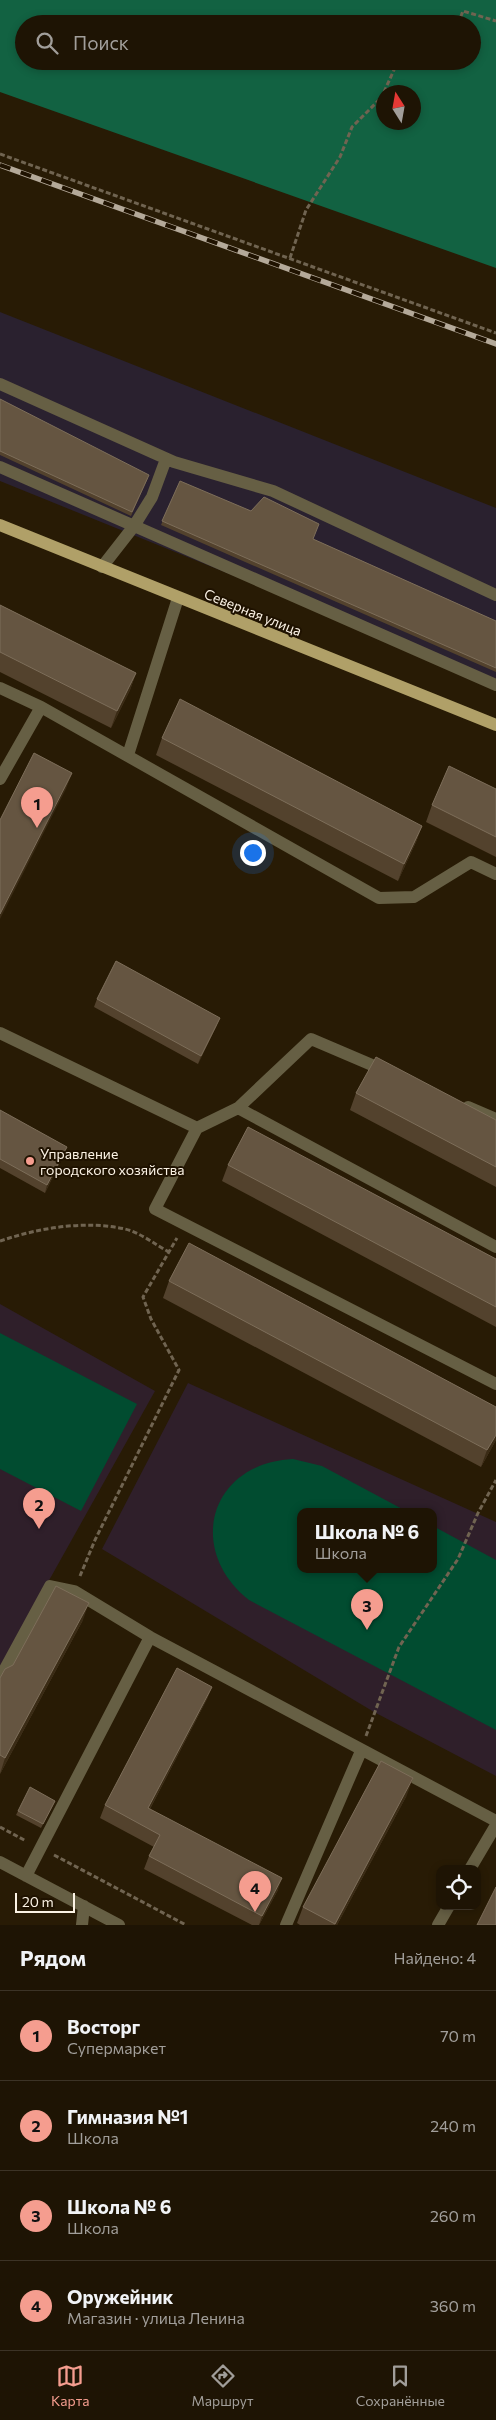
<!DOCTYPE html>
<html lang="ru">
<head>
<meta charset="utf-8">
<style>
	:root { --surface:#1e1404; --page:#2b2113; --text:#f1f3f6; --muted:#a19e9a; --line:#3c3326; --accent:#f59d8f }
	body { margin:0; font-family:Commissioner,sans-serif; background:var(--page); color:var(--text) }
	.controls { position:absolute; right:15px; bottom:15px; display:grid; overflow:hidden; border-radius:10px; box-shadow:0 2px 8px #0003 }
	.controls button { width:45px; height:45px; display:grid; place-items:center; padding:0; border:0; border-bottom:1px solid var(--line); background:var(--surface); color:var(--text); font:25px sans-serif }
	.compass { position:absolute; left:376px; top:85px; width:45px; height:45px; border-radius:50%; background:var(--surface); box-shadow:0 2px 8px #0003; rotate:349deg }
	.scale { position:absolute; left:15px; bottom:12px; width:60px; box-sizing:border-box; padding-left:5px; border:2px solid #fcf3e5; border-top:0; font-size:14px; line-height:18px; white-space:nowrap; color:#fcf3e5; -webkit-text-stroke:4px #1f1200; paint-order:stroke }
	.you { position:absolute; left:252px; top:852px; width:18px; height:18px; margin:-12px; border:4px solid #fff; border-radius:50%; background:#1a73e8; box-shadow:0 0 0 8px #1a73e833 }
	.badge { display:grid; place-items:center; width:32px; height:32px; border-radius:50%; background:var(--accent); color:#111; font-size:16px; font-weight:700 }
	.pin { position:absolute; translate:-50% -41px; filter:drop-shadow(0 1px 2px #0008) }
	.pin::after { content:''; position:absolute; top:26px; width:18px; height:15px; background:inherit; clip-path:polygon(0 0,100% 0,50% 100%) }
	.popup { position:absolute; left:297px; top:1508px; width:140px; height:65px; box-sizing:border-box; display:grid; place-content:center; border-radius:10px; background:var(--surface); filter:drop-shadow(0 1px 4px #0005); font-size:16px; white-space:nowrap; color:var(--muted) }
	.popup b { font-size:19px; color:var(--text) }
	.popup::after { content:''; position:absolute; left:50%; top:100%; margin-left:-10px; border:10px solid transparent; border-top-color:var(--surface) }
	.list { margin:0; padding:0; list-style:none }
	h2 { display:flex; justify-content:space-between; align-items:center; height:65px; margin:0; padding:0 20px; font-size:21px }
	h2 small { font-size:16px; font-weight:400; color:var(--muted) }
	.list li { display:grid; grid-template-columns:32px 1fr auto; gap:15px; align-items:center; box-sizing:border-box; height:90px; padding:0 20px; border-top:1px solid var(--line) }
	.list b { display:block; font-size:19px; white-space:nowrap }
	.list p { margin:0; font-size:16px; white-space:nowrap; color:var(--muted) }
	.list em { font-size:16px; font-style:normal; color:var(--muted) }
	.icon { flex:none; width:28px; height:28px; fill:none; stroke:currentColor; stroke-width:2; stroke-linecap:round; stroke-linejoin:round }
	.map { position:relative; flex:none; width:496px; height:1925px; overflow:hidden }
	.search { position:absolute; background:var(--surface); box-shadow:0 2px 8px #0003; left:15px; right:15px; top:15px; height:55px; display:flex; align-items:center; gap:12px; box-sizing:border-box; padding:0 18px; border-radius:28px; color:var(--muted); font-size:19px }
	.sheet { height:425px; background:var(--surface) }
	nav { display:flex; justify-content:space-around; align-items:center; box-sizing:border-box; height:70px; border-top:1px solid var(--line); background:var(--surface); font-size:14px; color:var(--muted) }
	nav a { display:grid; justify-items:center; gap:2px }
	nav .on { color:var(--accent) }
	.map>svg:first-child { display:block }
</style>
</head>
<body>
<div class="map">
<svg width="496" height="1925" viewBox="0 0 496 1925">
	<rect width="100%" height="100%" fill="#281b05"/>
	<path fill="#2a212f" d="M0,312L496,508V682L0,481Z"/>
	<path fill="#2f1f2a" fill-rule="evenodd" d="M0,1304L155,1391L0,1668Z
		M188,1383L496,1522V1776L374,1712L102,1549ZM301,1511H433V1569H301Z"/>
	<path fill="#014c30" d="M0,1333L137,1404L81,1511L0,1469Z
		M293,1459L322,1466L406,1511H301V1569H433V1526L496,1560V1730L249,1600C185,1549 210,1463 293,1459Z"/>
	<path fill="#126242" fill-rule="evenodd" d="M0,0H496V268L0,92ZM24,24H472V61H24ZM384,92H414V122H384Z"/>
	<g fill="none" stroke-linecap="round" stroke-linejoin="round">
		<path stroke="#706451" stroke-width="3" stroke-dasharray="5 2.5" stroke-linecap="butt" d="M458,24L463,11L496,21
			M384,92L398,61
			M0,154L496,333
			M290,258L306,210L340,157L352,127L381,98L384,93
			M0,1241C39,1228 84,1220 125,1229C139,1232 156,1245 169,1252
			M80,1576L95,1540L179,1370L151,1319L143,1297L177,1238
			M366,1736L399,1647L458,1559L478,1513L496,1480
			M0,1827L26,1841
			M54,1855L186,1925"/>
		<path stroke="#665f44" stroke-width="12" d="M0,384L174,462L273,491L496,595
			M0,467L496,685
			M102,567L134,526L152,497L166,459
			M0,688L41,707
			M128,755L178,598
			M0,779L41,707L379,898L414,897L471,862L496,874
			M0,1033L197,1128L155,1209L496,1384
			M468,1107L496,1119
			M238,1108L311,1039L386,1071
			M197,1128L238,1108L496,1247
			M0,1678L50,1586L74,1591L150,1637
			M0,1862L119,1925
			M470,1869L496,1825
			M26,1876L150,1637L496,1821
			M82,1925L84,1906
			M286,1925L361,1751
			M438,1925L449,1906"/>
		<path stroke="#b0a068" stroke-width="12" d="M0,525L496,725"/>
		<g stroke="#b4a999" stroke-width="5.5">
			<path id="rail" d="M0,165L496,344"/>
		</g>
		<use href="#rail" stroke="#1f1200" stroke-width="4" stroke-dasharray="11" stroke-linecap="butt"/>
	</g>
	<path fill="#53422d" d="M0,399L148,478L131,516L0,455Z
		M180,481L313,539L496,621V672L161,525Z
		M0,605L136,673L130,690L111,728L0,672Z
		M162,738L422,826L416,842L398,881L156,755Z
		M496,789V857L426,822L432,805Z
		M97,999L217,1025L198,1064L94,1007Z
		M356,1093L496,1120V1187L350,1110Z
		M0,1110L64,1154L45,1193L0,1168Z
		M228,1165L496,1259V1327L222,1181Z
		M169,1281L496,1440L481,1467L163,1298Z
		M83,1620L0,1774V1678L13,1665Z
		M212,1687L207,1699L150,1809L278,1890L259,1925H252L144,1869L149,1856L154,1847L100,1818L105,1805Z
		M407,1795L337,1925H300L297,1923L303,1907Z
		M55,1801L41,1828L16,1815L18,1811Z"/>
	<path fill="#3a2b15" d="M136,673L130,690L111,728L117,711Z
		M72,773L66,789L0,919V914Z
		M422,826L416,842L398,881L404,864Z
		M220,1018L217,1025L198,1064L201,1056Z
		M67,1147L64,1154L45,1193L47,1185Z
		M496,1435V1440L481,1467L487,1450Z
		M89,1603L83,1620L0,1774L5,1758Z
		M212,1687L207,1699L144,1820L148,1808Z
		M413,1778L407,1795L337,1925H335Z
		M282,1878L278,1890L259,1925L262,1916Z"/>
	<path fill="#655541" stroke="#7d6e5a" d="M0,399L149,475L132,512L0,451Z
		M180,481L251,511L264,497L319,524L313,539L496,621V668L162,521Z
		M0,605L136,673L117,711L0,652Z
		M180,699L422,826L404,864L162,738Z
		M34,753L72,773L0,914V820Z
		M449,766L496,789V837L432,805Z
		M116,961L220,1018L201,1056L97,999Z
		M376,1057L496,1120V1167L356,1093Z
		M0,1110L67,1147L47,1185L0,1159Z
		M248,1127L496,1259V1307L228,1165Z
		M189,1243L496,1407V1435L487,1450L169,1281Z
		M56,1586L89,1603L5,1758L0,1755V1678L5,1669L13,1665Z
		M177,1668L212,1687L148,1808L282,1878L262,1916L149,1856L160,1835L105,1805Z
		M381,1761L413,1778L335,1924L303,1907Z
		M30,1787L55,1801L43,1824L18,1811Z
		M496,1887V1925H477Z"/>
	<circle fill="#f59d8f" stroke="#1f1200" stroke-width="2" cx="30" cy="1161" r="5"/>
	<g text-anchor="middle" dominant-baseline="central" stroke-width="4" stroke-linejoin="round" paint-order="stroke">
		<g font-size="14" fill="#fcf3e5" stroke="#1f1200">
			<text transform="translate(253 612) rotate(22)">Северная улица</text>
		</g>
		<g font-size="14" fill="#fcf3e5" stroke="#1f1200" text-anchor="start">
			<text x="40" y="1153">Управление<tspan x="40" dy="16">городского хозяйства</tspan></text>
		</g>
	</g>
</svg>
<div class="controls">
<button><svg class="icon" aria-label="locate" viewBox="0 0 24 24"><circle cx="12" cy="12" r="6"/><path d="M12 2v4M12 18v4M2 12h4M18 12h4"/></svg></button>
</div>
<svg class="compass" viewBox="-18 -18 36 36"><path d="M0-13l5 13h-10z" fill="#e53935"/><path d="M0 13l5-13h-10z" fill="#a19e9a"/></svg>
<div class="scale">20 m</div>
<div class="you"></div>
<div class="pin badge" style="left:37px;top:828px">1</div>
<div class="pin badge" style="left:39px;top:1529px">2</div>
<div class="pin badge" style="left:367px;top:1630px">3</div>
<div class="popup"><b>Школа № 6</b>Школа</div>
<div class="pin badge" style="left:255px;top:1912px">4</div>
<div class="search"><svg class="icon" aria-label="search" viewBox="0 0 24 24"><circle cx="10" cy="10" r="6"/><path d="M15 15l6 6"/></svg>Поиск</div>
</div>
<section class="sheet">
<h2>Рядом<small>Найдено: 4</small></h2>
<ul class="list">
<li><span class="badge">1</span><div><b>Восторг</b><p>Супермаркет</p></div><em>70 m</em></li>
<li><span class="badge">2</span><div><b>Гимназия №1</b><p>Школа</p></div><em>240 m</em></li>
<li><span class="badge">3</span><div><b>Школа № 6</b><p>Школа</p></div><em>260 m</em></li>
<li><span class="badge">4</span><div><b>Оружейник</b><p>Магазин · улица Ленина</p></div><em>360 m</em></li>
</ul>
</section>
<nav>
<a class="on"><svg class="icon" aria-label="map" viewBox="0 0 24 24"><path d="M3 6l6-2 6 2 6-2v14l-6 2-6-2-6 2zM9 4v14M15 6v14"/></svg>Карта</a>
<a><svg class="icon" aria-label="directions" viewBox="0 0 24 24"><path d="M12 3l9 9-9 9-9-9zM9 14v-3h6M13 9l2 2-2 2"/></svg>Маршрут</a>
<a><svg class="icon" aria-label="saved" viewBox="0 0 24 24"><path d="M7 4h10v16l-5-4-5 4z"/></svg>Сохранённые</a>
</nav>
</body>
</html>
